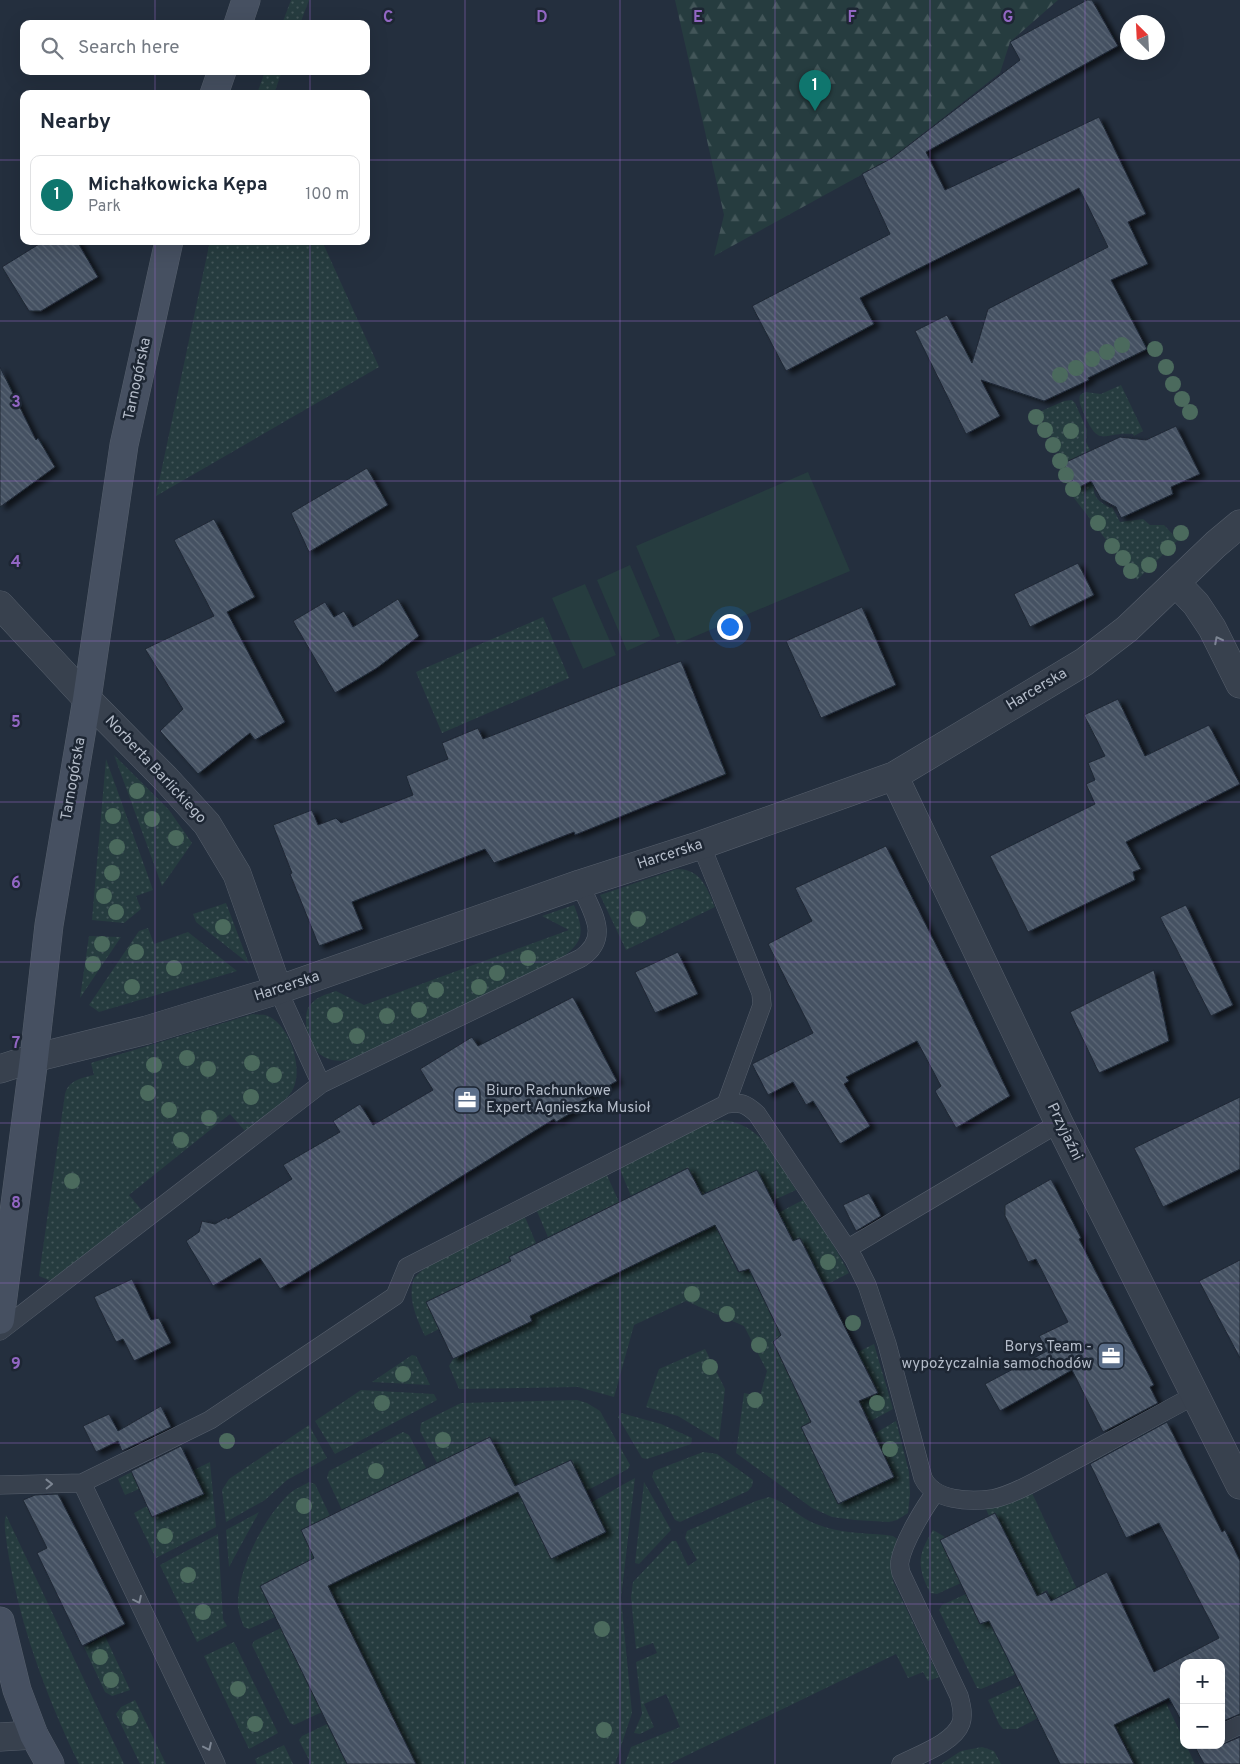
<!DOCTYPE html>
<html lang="en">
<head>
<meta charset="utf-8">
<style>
	:root { --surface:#fff; --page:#f6f6f7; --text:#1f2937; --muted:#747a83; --line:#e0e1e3; --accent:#0f766e }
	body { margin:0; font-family:Overpass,sans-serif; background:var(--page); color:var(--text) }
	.controls { position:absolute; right:15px; bottom:15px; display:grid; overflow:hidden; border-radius:10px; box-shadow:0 5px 20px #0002 }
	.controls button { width:45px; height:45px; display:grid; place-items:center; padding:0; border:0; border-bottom:1px solid var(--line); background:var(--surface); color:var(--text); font:25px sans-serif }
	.compass { position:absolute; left:1120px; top:15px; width:45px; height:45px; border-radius:50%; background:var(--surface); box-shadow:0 5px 20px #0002; rotate:336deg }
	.you { position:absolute; left:729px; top:626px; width:18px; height:18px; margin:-12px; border:4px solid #fff; border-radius:50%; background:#1a73e8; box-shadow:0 0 0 8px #1a73e833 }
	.badge { display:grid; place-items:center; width:32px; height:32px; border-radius:50%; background:var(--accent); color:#fff; font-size:16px; font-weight:700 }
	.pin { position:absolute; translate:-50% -41px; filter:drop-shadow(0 1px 2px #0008) }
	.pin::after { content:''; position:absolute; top:26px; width:18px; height:15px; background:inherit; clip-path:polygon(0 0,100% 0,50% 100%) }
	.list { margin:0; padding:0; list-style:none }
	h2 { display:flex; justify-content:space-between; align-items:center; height:65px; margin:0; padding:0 20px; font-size:21px }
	h2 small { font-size:16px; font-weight:400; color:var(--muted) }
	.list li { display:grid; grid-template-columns:32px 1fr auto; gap:15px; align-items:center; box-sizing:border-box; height:80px; margin:0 10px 10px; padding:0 10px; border:1px solid var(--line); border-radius:10px }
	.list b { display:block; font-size:19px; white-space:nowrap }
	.list p { margin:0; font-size:16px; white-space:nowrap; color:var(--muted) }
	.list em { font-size:16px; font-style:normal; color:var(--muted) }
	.icon { flex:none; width:28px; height:28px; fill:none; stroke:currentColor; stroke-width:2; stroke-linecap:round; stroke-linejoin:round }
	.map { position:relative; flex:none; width:1240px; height:1764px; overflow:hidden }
	.search { position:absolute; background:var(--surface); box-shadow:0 5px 20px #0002; left:20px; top:20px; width:350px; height:55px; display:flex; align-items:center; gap:12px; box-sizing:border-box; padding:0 18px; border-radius:10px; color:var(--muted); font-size:19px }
	.panel { position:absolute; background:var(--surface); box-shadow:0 5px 20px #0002; left:20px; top:90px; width:350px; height:155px; border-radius:10px }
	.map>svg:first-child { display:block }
</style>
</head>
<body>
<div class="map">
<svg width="1240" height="1764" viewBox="0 0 1240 1764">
	<defs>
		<pattern id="green-dots" width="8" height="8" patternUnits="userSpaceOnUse" patternTransform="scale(1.25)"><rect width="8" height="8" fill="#263c3f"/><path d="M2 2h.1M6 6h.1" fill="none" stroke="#435659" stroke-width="1.8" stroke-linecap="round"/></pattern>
		<pattern id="forest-firs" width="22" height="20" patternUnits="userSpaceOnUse" patternTransform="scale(1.25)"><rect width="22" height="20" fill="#263c3f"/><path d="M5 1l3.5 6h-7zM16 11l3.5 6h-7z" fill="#435659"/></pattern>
		<pattern id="building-back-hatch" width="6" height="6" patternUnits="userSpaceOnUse" patternTransform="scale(1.25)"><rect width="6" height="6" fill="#455162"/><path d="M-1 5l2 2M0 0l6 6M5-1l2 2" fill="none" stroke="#5d6877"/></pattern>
		<filter id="shadow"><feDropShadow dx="5.5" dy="3" stdDeviation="2.5" flood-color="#0009"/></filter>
	</defs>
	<rect width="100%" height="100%" fill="#242f3e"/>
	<path fill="url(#green-dots)" d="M291,0H309L300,24H282Z
		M265,71H282L274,94H257Z
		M210,241H322L379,367L156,496Z
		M1121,385L1143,431L1134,436L1133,434C1103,431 1100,450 1084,414C1082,408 1078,402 1080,395L1085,392L1101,394Z
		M1072,400L1075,403L1087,430L1086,442L1090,450L1064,463L1039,412L1064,401Z
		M1094,480C1092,496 1096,500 1110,508L1112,507L1120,522L1143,519L1150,525H1164L1178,540L1137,580L1074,498L1071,491Z
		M543,617L569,678L442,733L416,672Z
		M114,755L169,810L192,843L162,886Z
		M106,759L153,890L136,896L141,909L124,923L92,920Z
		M677,869C701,869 707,888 715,907L626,950L600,895Z
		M226,903L249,964L196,922L193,914Z
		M574,905C583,929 586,940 563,957L354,1058C326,1068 306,1049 306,1021C306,1014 307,1007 312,1003C318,996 328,994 336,991L364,1005L569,930L542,916Z
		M148,928L154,944L188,932L237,971L99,1012L89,1005L139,931Z
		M89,936L121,937L80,998Z
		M253,1014C258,1015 264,1014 268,1016C291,1026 306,1074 290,1094C281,1105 258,1121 245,1131L230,1114L129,1195L144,1213L51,1281L39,1276L65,1094C69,1080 81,1078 94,1075L91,1063Z
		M725,1120C763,1126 777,1160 796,1190L772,1201L702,1195L687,1168L631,1196L619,1167L701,1126L713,1121Z
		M606,1173L619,1202L548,1237L536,1209Z
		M803,1200L834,1246L849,1273L824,1286L800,1238L793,1241L778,1213Z
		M524,1215L536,1243L509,1257L535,1312L715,1225L738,1272L749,1269L781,1335L773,1342L811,1422L838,1504L894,1477L874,1434L896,1421L909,1472L910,1494L908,1513L897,1520L889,1522L855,1520L832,1517L812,1508L736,1453L744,1393L760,1396L767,1371L744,1326L686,1301L634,1325L614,1397L578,1387L459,1389L449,1366L453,1359L532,1320L505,1264L426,1302L439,1329L425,1336C417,1319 408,1300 413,1281C418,1264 504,1225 524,1215Z
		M874,1344L893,1409L869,1422L859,1402L878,1392L858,1352Z
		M705,1349L725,1389L719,1441L678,1416L646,1407L659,1369Z
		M412,1355L416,1356L430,1385L372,1382Z
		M361,1390L434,1394L437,1400L335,1454L315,1421Z
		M577,1400L587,1403L600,1411L630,1465L628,1469L586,1491L571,1460L515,1486L490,1437L437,1463L420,1431L421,1423L461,1403Z
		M621,1413L661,1424L692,1438L691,1444L647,1459L642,1458L618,1417Z
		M309,1425L327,1458L287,1480L265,1500L226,1522L222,1490L229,1479Z
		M403,1432L409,1435L426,1468L342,1510L327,1478L329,1471Z
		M181,1446L134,1476L139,1489L125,1495L118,1479Z
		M703,1452L717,1454L753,1480L752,1486L748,1491L680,1522L675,1520L652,1477L654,1471Z
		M210,1462L216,1527L156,1558L134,1513L147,1506L153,1517L204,1494L192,1471Z
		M635,1478L621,1598L632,1713L615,1764H416L328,1586L518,1492L551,1558L606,1532L592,1502Z
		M309,1482L315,1484L330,1516L301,1530L314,1558L260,1586L275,1617L249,1629L244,1627C241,1619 237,1610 238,1601C239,1566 264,1518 289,1494C294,1489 303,1486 309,1482Z
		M644,1482L671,1530L639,1564L635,1563Z
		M1032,1493L1137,1717L1166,1703L1184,1740V1745H1186L1195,1764H1119L1131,1757L1047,1590L1037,1596L995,1513L989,1516L986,1509Z
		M769,1497C787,1502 799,1518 816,1524C838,1533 863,1533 886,1535L893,1536L897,1539L891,1561L893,1581L939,1677L928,1681L923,1672L908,1678L896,1654L669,1764H625L631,1747L680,1727L666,1694L644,1704L654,1727L640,1734L634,1733L642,1714L636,1662L657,1653L653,1643L636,1649L631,1597L633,1582L672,1541H676L688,1566L697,1560L685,1538L687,1531L756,1501Z
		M259,1512L229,1567L226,1530Z
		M6,1515L124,1764H79C46,1696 18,1621 7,1545C6,1536 3,1524 6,1515Z
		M933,1530L945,1537L941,1540L961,1583L937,1594L930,1593C917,1566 917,1556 933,1530Z
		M218,1534L223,1619L227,1626L197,1642L160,1565Z
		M966,1594L980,1624L989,1621L1016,1674L981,1689L977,1688L939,1610L942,1605Z
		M281,1628L322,1712L294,1725L290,1723L252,1645L254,1641Z
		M105,1636L130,1690L112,1696L105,1692L84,1647Z
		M234,1642L278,1733L249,1749L204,1656Z
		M1021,1685L1038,1718L1017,1729H1003L999,1724L988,1700Z
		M135,1700L166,1764H140L116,1714L121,1707Z
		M327,1724L347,1764H311L299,1740L302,1736Z
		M284,1745L293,1764H257L255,1759Z
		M982,1747L994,1751L1001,1764H941L961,1751Z"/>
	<path fill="url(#forest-firs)" d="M675,0H1058L1010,42L1000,73L892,158L714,256L724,215Z"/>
	<path fill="#263c3f" d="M808,472L850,571L677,644L636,546Z
		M630,565L660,636L627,651L597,580Z
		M585,584L616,655L583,669L552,598Z"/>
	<path fill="url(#building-back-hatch)" stroke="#1f2835" filter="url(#shadow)" d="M1087,0H1092L1118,46L926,152L945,190L1099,117L1146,214L1128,222L1148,264L1111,280L1147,349L1088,378L1089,380L1044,401L981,380L1000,416L966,434L915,331L947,315L972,363L988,309L1108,247L1079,188L860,298L874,324L786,371L752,306L890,234L862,174L892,158L1020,60L1010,42Z
		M44,241H77L98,277L41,311H29L2,267Z
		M0,367L36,440L38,438L55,467L0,507Z
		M1176,426L1200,474L1171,487L1173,494L1121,518L1116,507L1101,499L1091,481L1076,489L1064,463L1120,437L1146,440Z
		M367,468L388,505L309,552L291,513Z
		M214,519L255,597L227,612L285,722L255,740L250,733L198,774L160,731L183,709L145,649L214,616L174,540Z
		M1078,563L1094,595L1030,627L1014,594Z
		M398,599L419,636L377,668L335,693L293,621L325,602L334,617L344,611L353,627Z
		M862,607L896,685L821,718L786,641Z
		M681,661L726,774L575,835L574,832L494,863L485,849L352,902L363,929L319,946L290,874L292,873L273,825L312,810L318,825L336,818L341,823L413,795L406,776L448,759L442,743L478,728L483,739Z
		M1118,699L1145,756L1209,725L1240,784L1126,842L1141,869L1133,872L1135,880L1028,932L990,856L1095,804L1086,784L1095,780L1088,763L1105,756L1084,715Z
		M886,846L957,986L1010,1096L956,1128L935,1091L941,1086L917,1041L846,1077L849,1081L844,1084L870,1126L840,1144L813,1101L806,1105L793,1082L768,1095L752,1064L813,1033L768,944L812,921L795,888Z
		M1186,905L1233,1005L1211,1016L1160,917Z
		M678,952L698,994L655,1013L635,972Z
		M1154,970L1169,1041L1099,1073L1070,1012Z
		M573,997L617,1081L576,1104L579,1108L556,1122L554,1119L280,1289L260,1258L213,1286L186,1241L199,1232L202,1221L215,1224L227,1217L228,1219L292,1179L283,1165L340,1132L333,1121L360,1104L373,1125L433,1090L420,1069L472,1037L478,1046Z
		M1240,1097V1169L1163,1207L1134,1148Z
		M688,1168L702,1195L757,1170L793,1241L800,1238L878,1393L859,1401L894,1477L838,1504L801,1427L811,1422L773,1342L781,1335L749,1269L739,1272L715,1225L530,1316L532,1321L453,1359L426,1302L511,1261L509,1257Z
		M1051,1179L1081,1238L1079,1239L1154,1385L1150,1387L1158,1403L1103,1432L1072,1370L1000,1411L985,1384L1047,1351L1039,1336L1068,1322L1036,1259L1028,1262L1005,1216V1205Z
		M869,1193L881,1216L856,1231L843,1205Z
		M1240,1260V1358L1199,1281Z
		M132,1279L151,1320L159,1318L171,1343L134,1361L123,1339L116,1342L94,1297Z
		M161,1406L171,1427L122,1451L118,1441L96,1452L83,1426L109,1414L118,1431Z
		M1167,1422L1222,1532L1225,1530L1240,1561V1714L1221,1722V1663H1184V1726L1169,1698L1114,1725L1134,1764H1060L989,1621L980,1624L940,1540L995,1513L1037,1596L1046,1592L1051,1601L1107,1572L1154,1672L1219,1638L1159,1523L1126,1538L1090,1464Z
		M490,1437L515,1486L571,1460L606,1532L551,1559L518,1492L328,1586L416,1764H347L260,1586L314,1558L301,1530Z
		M181,1446L204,1494L152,1517L131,1471Z
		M58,1494L125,1624L82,1646L37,1553L47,1548L23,1500L35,1495Z
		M1240,1737V1764H1204L1194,1745H1221Z"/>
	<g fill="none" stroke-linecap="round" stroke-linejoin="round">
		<g stroke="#565f6c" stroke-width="19">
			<path id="lane" d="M278,990L321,1084
				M726,1104C741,1102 745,1103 757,1114L854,1259L867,1285L887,1344L923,1478C934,1501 969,1502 992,1499C1014,1495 1047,1475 1068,1464C1110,1441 1152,1418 1195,1395
				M847,1249L1059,1123
				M0,1331L321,1084L581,958C612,937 591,911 580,884
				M82,1483L210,1420L395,1296L407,1267L726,1104L762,1005L761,993L701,845
				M0,1485L82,1483L216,1764
				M1221,1734L1240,1725
				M901,1764C918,1755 954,1743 961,1723C964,1714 961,1704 959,1696L901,1573C900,1569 899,1565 900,1561C903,1543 924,1507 936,1492"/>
		</g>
		<g stroke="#565f6c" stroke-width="29">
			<path id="street" d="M1176,583L1196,604L1212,628L1240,684
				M0,605L87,699L166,779L207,824L237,874L278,990
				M894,776L1059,1123L1240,1485
				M0,1069L34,1058L147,1030L278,990L580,884L701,845L894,776L1084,662L1127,629L1216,544L1240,524
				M0,1737L34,1735"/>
		</g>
		<g stroke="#565f6c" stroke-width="29">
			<path id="secondary" d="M238,24L246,0
				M214,94L222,71
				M0,1320L34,1058L49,925L87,699L124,445L169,241
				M0,1621L17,1690L34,1735L50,1764"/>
		</g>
		<use href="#lane" stroke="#38414e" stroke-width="18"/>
		<use href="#street" stroke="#38414e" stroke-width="28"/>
		<use href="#secondary" stroke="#465061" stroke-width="28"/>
	</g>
	<g fill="#4b6a5d">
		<circle cx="1122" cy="345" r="8"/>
		<circle cx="1155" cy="349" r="8"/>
		<circle cx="1107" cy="352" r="8"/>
		<circle cx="1092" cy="359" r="8"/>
		<circle cx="1166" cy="367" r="8"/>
		<circle cx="1076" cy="368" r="8"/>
		<circle cx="1060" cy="375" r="8"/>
		<circle cx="1173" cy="384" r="8"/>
		<circle cx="1182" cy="399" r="8"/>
		<circle cx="1190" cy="412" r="8"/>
		<circle cx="1036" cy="417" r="8"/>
		<circle cx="1045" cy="430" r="8"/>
		<circle cx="1071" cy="431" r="8"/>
		<circle cx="1053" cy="445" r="8"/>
		<circle cx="1060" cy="461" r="8"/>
		<circle cx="1066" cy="475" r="8"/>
		<circle cx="1073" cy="489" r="8"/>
		<circle cx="1098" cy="523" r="8"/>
		<circle cx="1181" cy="533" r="8"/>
		<circle cx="1112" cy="546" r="8"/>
		<circle cx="1168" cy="548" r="8"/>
		<circle cx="1123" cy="558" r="8"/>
		<circle cx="1149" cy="565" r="8"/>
		<circle cx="1131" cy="571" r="8"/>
		<circle cx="137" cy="791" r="8"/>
		<circle cx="113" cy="816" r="8"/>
		<circle cx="152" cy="819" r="8"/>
		<circle cx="176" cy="838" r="8"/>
		<circle cx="117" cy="847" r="8"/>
		<circle cx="112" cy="873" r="8"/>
		<circle cx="104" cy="896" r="8"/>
		<circle cx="116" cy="912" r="8"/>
		<circle cx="638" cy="919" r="8"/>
		<circle cx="223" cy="927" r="8"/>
		<circle cx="102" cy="944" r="8"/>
		<circle cx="136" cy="952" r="8"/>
		<circle cx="528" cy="958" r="8"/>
		<circle cx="93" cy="964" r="8"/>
		<circle cx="174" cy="968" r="8"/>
		<circle cx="497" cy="973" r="8"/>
		<circle cx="132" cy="987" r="8"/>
		<circle cx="479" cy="987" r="8"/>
		<circle cx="436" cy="990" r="8"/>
		<circle cx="419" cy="1010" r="8"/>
		<circle cx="335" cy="1015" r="8"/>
		<circle cx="387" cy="1016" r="8"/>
		<circle cx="357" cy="1036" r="8"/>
		<circle cx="187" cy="1058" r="8"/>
		<circle cx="252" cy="1063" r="8"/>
		<circle cx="154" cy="1065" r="8"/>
		<circle cx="208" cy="1069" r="8"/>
		<circle cx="274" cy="1075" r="8"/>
		<circle cx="148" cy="1093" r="8"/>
		<circle cx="251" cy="1097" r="8"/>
		<circle cx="169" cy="1110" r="8"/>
		<circle cx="209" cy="1118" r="8"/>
		<circle cx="181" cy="1140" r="8"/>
		<circle cx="72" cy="1181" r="8"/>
		<circle cx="828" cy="1262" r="8"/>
		<circle cx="692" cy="1294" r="8"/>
		<circle cx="727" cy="1314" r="8"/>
		<circle cx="853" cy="1323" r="8"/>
		<circle cx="759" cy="1345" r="8"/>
		<circle cx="710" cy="1367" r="8"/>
		<circle cx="403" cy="1374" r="8"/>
		<circle cx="755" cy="1400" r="8"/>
		<circle cx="382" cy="1403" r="8"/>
		<circle cx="877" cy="1403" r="8"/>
		<circle cx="443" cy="1440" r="8"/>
		<circle cx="227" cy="1441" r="8"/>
		<circle cx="890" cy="1449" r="8"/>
		<circle cx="376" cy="1471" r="8"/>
		<circle cx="304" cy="1506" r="8"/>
		<circle cx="165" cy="1536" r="8"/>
		<circle cx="188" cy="1575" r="8"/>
		<circle cx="203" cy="1612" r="8"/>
		<circle cx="602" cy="1629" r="8"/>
		<circle cx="100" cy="1657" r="8"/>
		<circle cx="111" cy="1680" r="8"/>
		<circle cx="238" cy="1689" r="8"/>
		<circle cx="130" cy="1718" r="8"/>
		<circle cx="255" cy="1724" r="8"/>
		<circle cx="604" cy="1730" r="8"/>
	</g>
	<defs><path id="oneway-chevron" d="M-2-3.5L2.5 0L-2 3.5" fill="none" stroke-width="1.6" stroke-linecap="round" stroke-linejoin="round" transform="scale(1.25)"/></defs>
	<g stroke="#7c8592">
		<use href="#oneway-chevron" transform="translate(1218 640) rotate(-117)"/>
		<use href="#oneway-chevron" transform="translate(49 1484) rotate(-1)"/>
		<use href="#oneway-chevron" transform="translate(138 1600) rotate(64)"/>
		<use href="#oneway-chevron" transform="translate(208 1747) rotate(65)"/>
	</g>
	<path fill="none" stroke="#9266c3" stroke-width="1" stroke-opacity="0.55" d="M155,0V24M310,0V24M465,0V1764M620,0V1764M775,0V1764M930,0V1764M1085,0V1764M155,71V94M310,71V94M0,160H24M366,160H1240M155,241V1764M310,241V1764M0,321H1240M0,481H1240M0,641H1240M0,802H1240M0,962H1240M0,1123H1240M0,1283H1240M0,1443H1240M0,1604H1240"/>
	<defs>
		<g id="office-square" transform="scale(1.4375)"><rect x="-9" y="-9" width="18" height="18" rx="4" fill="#5c6f8a" stroke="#1d2633"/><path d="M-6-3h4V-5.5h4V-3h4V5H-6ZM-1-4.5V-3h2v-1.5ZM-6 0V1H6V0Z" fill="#fff"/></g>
	</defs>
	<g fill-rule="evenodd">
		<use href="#office-square" x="467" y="1100"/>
		<use href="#office-square" x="1111" y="1356"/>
	</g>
	<g text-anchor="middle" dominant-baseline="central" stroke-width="5" stroke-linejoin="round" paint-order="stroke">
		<g font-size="15" fill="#b4bcc9" stroke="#1d2633">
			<text transform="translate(138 379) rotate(-78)">Tarnogórska</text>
			<text transform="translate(1037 690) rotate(-31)">Harcerska</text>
			<text transform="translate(155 770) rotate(47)">Norberta Barlickiego</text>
			<text transform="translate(74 779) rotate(-80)">Tarnogórska</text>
			<text transform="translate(670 855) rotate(-18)">Harcerska</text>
			<text transform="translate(287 987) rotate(-18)">Harcerska</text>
			<text transform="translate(1064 1132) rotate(64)">Przyjaźni</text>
		</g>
		<g font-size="15" fill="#b4bcc9" stroke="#1d2633" text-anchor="start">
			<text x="486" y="1091">Biuro Rachunkowe<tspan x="486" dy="17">Expert Agnieszka Musioł</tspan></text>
			<text x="1092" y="1347" text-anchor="end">Borys Team -<tspan x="1092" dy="17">wypożyczalnia samochodów</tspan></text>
		</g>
	</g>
	<g font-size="16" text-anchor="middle" font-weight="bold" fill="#9266c3" stroke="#1d2633" stroke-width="5" stroke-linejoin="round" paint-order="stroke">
		<text x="388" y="22">C</text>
		<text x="542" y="22">D</text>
		<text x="698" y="22">E</text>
		<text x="852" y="22">F</text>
		<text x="1008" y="22">G</text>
		<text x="16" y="407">3</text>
		<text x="16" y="567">4</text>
		<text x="16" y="727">5</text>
		<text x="16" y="888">6</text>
		<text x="16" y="1048">7</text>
		<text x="16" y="1208">8</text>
		<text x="16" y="1369">9</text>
	</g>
</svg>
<div class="controls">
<button>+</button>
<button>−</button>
</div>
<svg class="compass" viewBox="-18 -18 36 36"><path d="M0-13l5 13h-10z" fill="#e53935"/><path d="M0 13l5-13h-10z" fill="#747a83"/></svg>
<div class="you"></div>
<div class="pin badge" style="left:815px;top:111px">1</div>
<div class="search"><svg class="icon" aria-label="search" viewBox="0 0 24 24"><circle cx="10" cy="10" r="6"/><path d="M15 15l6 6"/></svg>Search here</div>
<section class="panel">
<h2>Nearby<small></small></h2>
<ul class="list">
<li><span class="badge">1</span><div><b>Michałkowicka Kępa</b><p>Park</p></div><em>100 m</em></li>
</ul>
</section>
</div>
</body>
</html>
